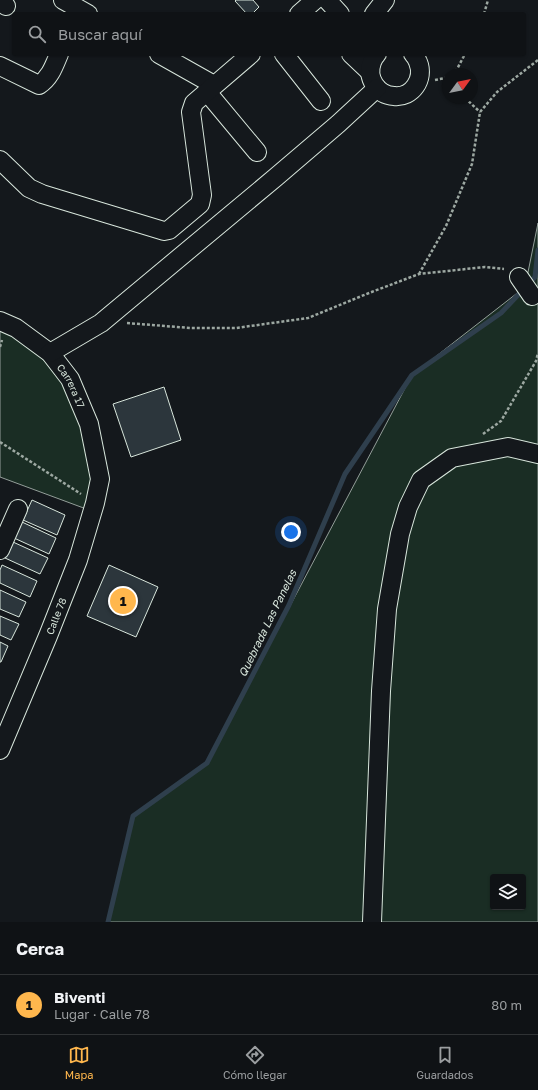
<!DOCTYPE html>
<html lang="es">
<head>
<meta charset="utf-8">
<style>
	:root { --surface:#0f1215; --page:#181b1e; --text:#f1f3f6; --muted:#9b9ea0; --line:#2f3234; --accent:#ffb74d }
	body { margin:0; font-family:"Golos Text",sans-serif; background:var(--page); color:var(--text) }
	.controls { position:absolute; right:12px; bottom:12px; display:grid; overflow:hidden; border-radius:4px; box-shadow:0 1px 3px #0004 }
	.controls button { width:36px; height:36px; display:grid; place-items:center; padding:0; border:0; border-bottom:1px solid var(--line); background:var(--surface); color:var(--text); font:20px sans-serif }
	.compass { position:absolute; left:442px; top:68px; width:36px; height:36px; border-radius:50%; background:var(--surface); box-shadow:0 1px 3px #0004; rotate:57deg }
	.you { position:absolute; left:291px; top:532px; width:14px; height:14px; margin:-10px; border:3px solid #fff; border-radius:50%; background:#1a73e8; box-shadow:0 0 0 6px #1a73e833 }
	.badge { display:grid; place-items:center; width:26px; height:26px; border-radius:50%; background:var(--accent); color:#111; font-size:13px; font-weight:700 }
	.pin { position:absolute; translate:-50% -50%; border:2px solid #fff; box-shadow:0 1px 4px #0006 }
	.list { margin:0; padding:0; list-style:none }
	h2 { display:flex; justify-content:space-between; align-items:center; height:52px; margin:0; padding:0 16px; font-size:17px }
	h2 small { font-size:13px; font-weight:400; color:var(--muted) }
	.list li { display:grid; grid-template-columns:26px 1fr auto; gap:12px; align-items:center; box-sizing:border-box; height:60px; padding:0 16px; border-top:1px solid var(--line) }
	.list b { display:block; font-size:15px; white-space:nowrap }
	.list p { margin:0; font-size:13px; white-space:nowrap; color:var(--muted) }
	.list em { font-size:13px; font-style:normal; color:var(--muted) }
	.icon { flex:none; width:22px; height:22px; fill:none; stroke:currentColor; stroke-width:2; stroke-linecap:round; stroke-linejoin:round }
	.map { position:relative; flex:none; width:538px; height:922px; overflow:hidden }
	.search { position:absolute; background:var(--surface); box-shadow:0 1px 3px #0004; left:12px; right:12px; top:12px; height:44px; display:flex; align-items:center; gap:10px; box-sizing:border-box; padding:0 14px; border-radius:4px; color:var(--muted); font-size:15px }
	.sheet { height:112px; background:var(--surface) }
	nav { display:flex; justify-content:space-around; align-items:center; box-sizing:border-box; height:56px; border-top:1px solid var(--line); background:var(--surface); font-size:11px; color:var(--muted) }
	nav a { display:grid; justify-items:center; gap:2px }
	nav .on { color:var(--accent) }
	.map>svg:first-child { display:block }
</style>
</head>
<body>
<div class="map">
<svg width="538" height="922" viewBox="0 0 538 922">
	<rect width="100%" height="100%" fill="#14181c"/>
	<path fill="#1a2d24" stroke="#939e99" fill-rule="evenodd" d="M538,223V922H108L133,816L207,763L412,375L525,287ZM493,877H523V907H493Z
		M0,326L46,357L66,383L85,427L92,481L89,510L0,477Z"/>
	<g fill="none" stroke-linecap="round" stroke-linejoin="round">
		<path stroke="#2f3f4d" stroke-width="5" d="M108,922L133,816L207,763L289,605L345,474L412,375L501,313L535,277L538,250"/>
	</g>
	<path fill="#2c363c" stroke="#d8e6dc" d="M236,0H253L259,7L252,14H247L235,1Z
		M164,387L181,440L131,457L113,404Z
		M32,500L65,515L57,535L23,520Z
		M22,522L56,538L49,554L14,538Z
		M13,542L48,558L40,574L5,558Z
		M2,565L37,581L30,597L0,583V570Z
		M109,565L158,587L136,637L87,616Z
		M0,590L26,602L19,617L0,609Z
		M0,616L19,624L11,640L0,635Z
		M0,642L8,646L1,662H0Z"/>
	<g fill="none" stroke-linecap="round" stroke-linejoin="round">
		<g stroke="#d8e6dc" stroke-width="20">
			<g id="minor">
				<path d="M1,0L6,6"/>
				<path d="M63,0L88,14"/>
				<path d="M327,0L340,14"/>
				<path d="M299,14L315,0"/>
				<path d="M374,14L385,0"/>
				<path d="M159,54L214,85"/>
				<path d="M284,54L321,101"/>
				<path d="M351,54L370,72"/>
				<path d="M377,54C375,56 373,59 372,62C366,78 377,95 394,96C412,98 425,79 418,62C417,59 415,56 413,54"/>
				<path d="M0,66L39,85C50,78 54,66 59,54"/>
				<path d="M207,92L257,152"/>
				<path d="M0,160L29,188L42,194L164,231L169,230L200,204L202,195L191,112L194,103L251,54"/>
				<path d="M519,277L532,296"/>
				<path id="s1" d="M0,321L16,328L50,353L70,379L89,424L100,479L95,503L78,560L48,636L0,750"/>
				<path d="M50,353L101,323L276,177L338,124L377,88"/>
				<path d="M0,550L18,509"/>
				<path d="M372,922L381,691L387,609L400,534L408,507L421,480L452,458L508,447L538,454"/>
			</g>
		</g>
		<path stroke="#9da8a2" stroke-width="2.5" stroke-dasharray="3 2" stroke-linecap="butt" d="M484,14L488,0
			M451,74L456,71L465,54
			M445,78L448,81
			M435,80L445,78L448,76
			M465,98L480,112
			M419,274L446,226L472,164L480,112L497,92L538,60
			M127,323L190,328H236L308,318L369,293L419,274L485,267L504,269
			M0,347L2,340
			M483,434L501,421L536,361L538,353
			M0,442L81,494"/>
		<use href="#minor" stroke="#14181c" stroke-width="18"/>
	</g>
	<g text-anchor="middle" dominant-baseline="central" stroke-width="3" stroke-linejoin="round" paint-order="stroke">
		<g font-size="10" fill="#d8e6dc" stroke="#14181c">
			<text stroke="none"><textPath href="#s1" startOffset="99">Carrera 17</textPath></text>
			<text transform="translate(56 616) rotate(-69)">Calle 78</text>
		</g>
		<g font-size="11" font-style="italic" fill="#d8e6dc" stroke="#14181c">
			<text transform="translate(267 623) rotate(-64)">Quebrada Las Panelas</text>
		</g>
	</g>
</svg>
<div class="controls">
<button><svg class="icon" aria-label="layers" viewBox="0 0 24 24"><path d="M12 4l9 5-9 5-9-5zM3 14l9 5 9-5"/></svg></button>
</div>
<svg class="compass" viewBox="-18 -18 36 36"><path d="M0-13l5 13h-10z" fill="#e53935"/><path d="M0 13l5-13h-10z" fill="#9b9ea0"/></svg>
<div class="you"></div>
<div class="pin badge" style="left:123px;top:601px">1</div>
<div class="search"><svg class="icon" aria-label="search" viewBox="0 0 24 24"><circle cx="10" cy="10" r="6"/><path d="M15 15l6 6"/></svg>Buscar aquí</div>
</div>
<section class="sheet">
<h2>Cerca<small></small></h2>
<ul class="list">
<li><span class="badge">1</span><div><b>Biventi</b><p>Lugar · Calle 78</p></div><em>80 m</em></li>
</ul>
</section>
<nav>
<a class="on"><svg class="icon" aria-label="map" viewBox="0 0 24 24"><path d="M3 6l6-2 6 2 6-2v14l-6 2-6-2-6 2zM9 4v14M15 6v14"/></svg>Mapa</a>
<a><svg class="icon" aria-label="directions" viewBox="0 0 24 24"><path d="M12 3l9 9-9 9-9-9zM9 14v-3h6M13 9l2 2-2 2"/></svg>Cómo llegar</a>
<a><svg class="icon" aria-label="saved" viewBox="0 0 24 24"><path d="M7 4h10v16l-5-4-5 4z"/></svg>Guardados</a>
</nav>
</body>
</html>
